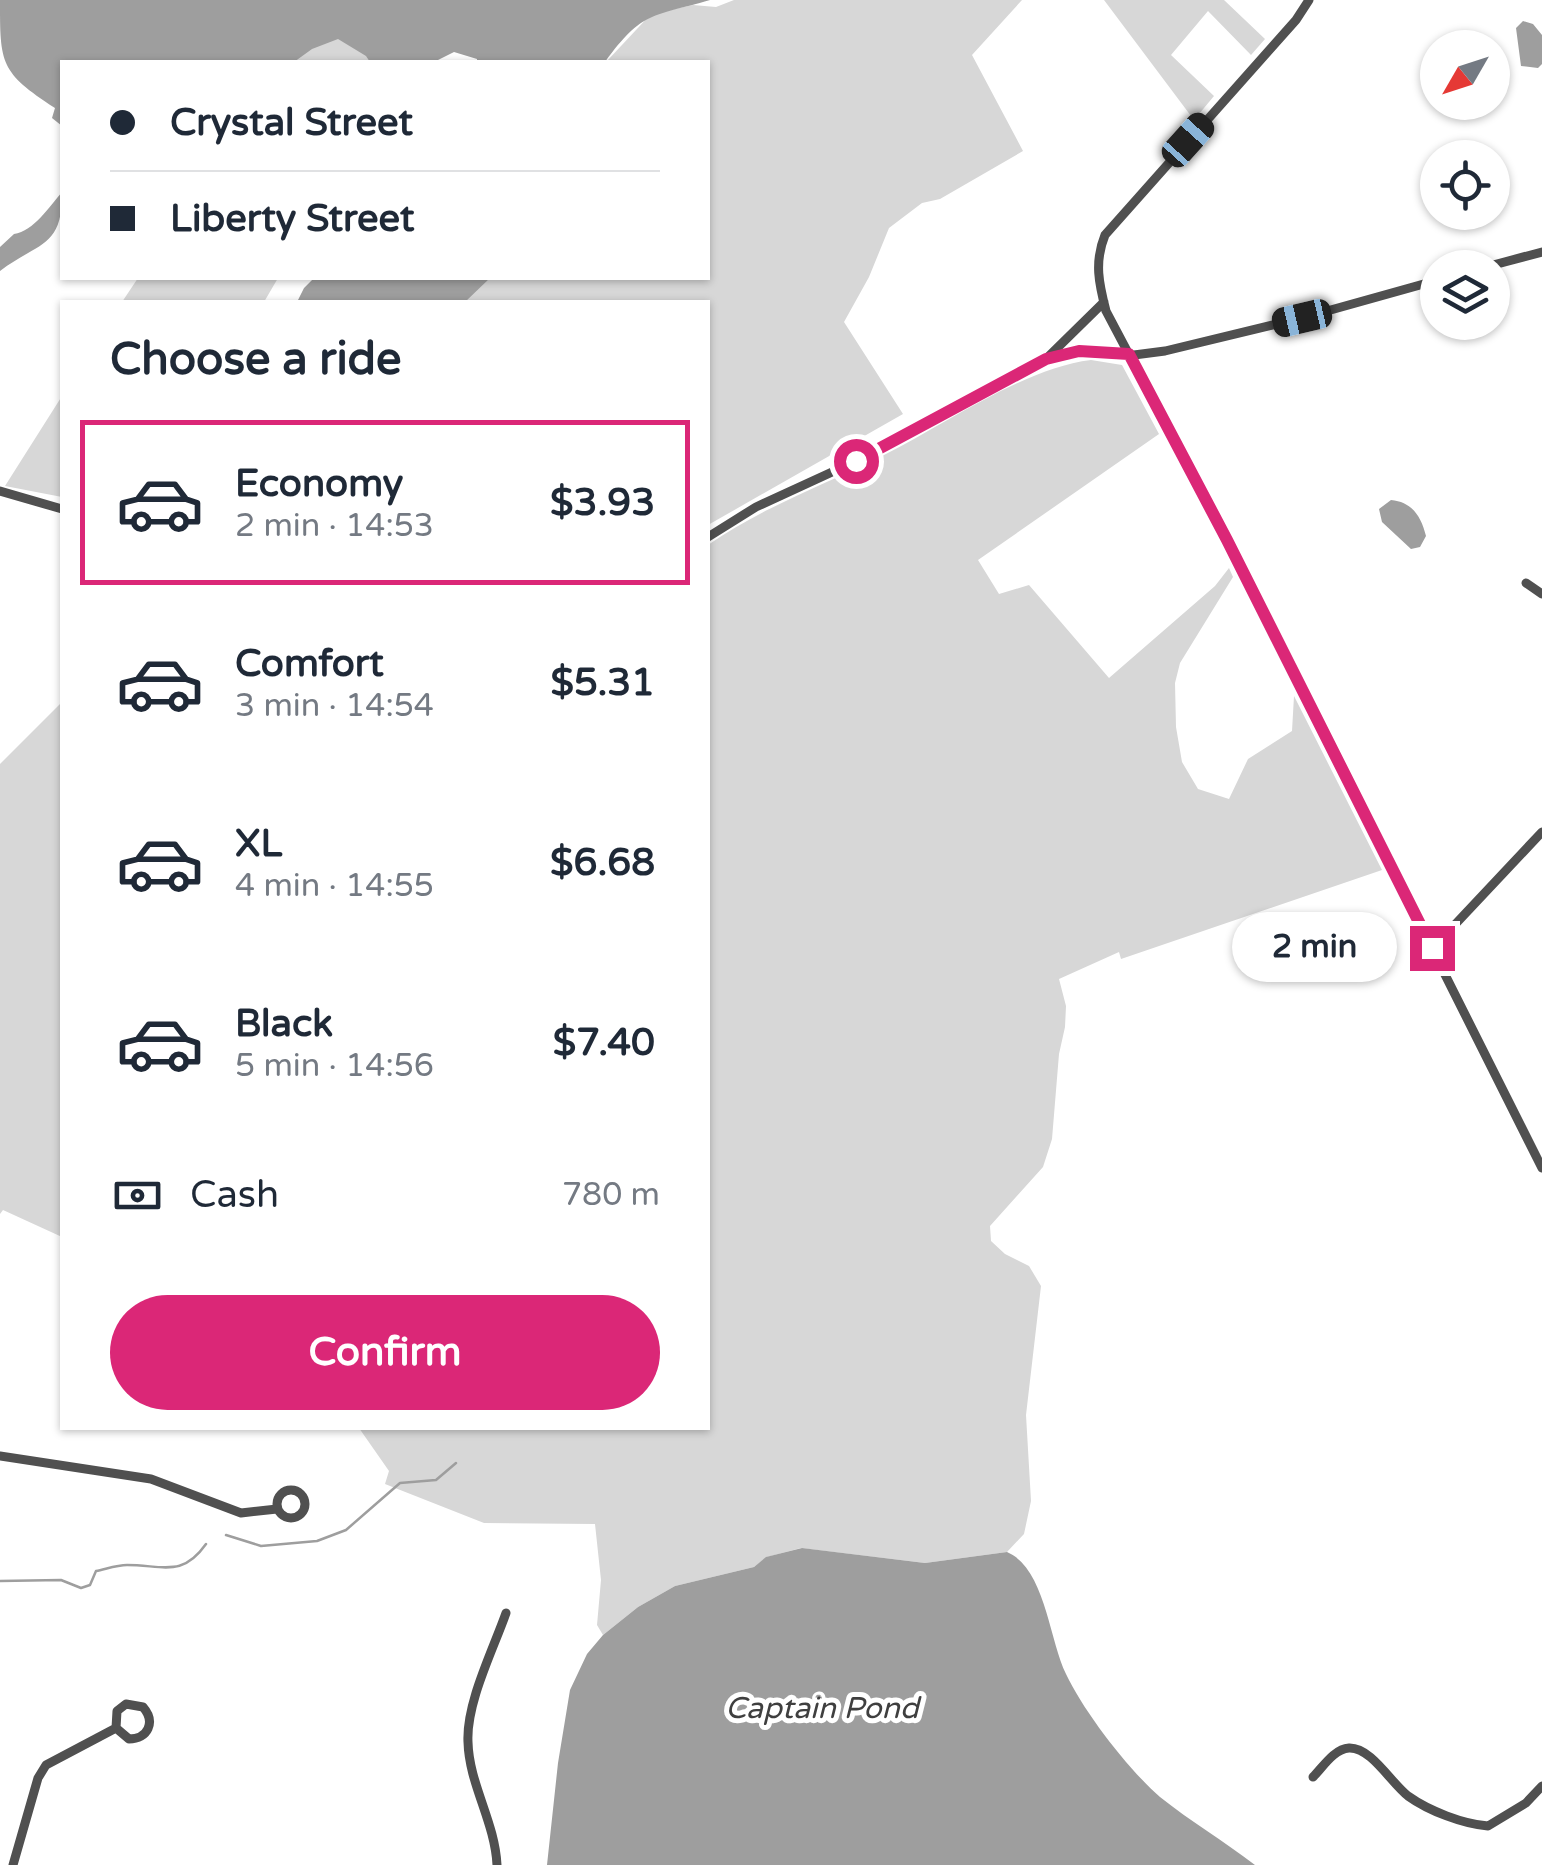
<!DOCTYPE html>
<html lang="en">
<head>
<meta charset="utf-8">
<style>
  :root { --surface:#fff; --page:#f6f6f7; --text:#1f2937; --muted:#747a83; --line:#e0e1e3; --accent:#db2777 }
  body { margin:0; font-family:"Varela Round",sans-serif; background:var(--page); color:var(--text); height:100vh; display:flex; flex-direction:column; font-size:38px; white-space:nowrap }
  * { box-sizing:border-box; margin:0 }
  p { font-size:32px; color:var(--muted) }
  .icon { flex:none; width:55px; height:55px; fill:none; stroke:currentColor; stroke-width:2; stroke-linecap:round; stroke-linejoin:round }
  .map { position:relative; flex:1; overflow:hidden }
  .panel { position:absolute; left:60px; top:300px; width:650px; height:1130px; display:flex; flex-direction:column; background:var(--surface); border-radius:0px; box-shadow:0 2px 8px #0004 }
  .panel>* { flex:none }
  .hud { position:absolute; left:60px; top:60px; width:650px; height:220px; border-radius:0px; box-shadow:0 2px 8px #0004; display:grid; align-content:center; height:220px; padding:0 50px; background:var(--surface) }
  .needle { width:65px; rotate:231deg }
  .buttons { position:absolute; left:1420px; top:30px; display:grid; gap:20px }
  .buttons a { display:grid; place-items:center; width:90px; height:90px; border-radius:50%; background:var(--surface); box-shadow:0 2px 8px #0004; font-size:50px }
  .end { position:absolute; width:45px; height:45px; margin:-22px; border:12px solid #db2777; background:#fff; box-shadow:0 0 0 5px #fff }
  .from { border-radius:50% }
  .bubble { position:absolute; height:70px; border-radius:35px; background:var(--surface); box-shadow:0 2px 8px #0004; font-size:32px; font-weight:800; line-height:70px; text-align:center }
  .car { position:absolute; width:30px; height:60px; margin:-30px -15px; border-radius:12px; box-shadow:0 0 8px 2px #0007; background:linear-gradient(#222 24%,#8ab4d8 0 40%,#222 0 76%,#8ab4d8 0 86%,#222 0) }
  .hud b { display:flex; align-items:center; gap:35px; height:95px; font-size:38px }
  .hud b+b { border-top:2px solid var(--line) }
  .hud i { width:25px; height:25px; background:var(--text) }
  ul { padding:0; list-style:none }
  li { display:flex; align-items:center; gap:30px; height:165px; margin:0 20px 15px; padding:0 30px; border:5px solid transparent; border-radius:0px }
  li div { flex:1 }
  li b { display:block; font-size:38px }
  li em { font-style:normal; font-weight:800 }
  li.current { border-color:var(--accent) }
  li>.icon { width:90px; height:90px; stroke-width:1.5 }
  h2 { padding:0 50px; font-size:45px; line-height:120px }
  .pay { display:flex; align-items:center; gap:25px; height:110px; padding:0 50px; font-size:38px }
  .pay p { margin-inline-start:auto }
  .button { display:flex; gap:20px; margin-top:auto; padding:20px 50px }
  .button a { flex:1; height:115px; border-radius:60px; background:var(--accent); color:#fff; font-size:40px; font-weight:800; line-height:115px; text-align:center }
  .map>svg:first-child { display:block }
</style>
</head>
<body>
<div class="map">
<svg width="1542" height="1865" viewBox="0 0 1542 1865">
  <rect width="100%" height="100%" fill="#fff"/>
  <path fill="#d7d7d7" d="M734,0H1022L972,55L1023,151L940,199L922,203L889,228L869,277L844,322L903,414L708,525V302H460L486,278H708V62H606L651,14L693,5L716,7Z
    M1104,0H1224L1265,39L1251,55L1208,11L1171,55L1214,96L1194,120Z
    M344,32L391,62H288L320,41Z
    M138,278H278L264,302H122Z
    M1091,360L1122,365L1159,434L978,560L999,594L1029,585L1109,678L1215,586L1229,568L1233,577L1180,663L1175,683L1176,727L1182,762L1198,789L1229,799L1248,759L1292,731L1294,696L1382,870L1121,959L1119,952L1059,979L1066,1006L1065,1027L1059,1054L1052,1139L1043,1167L990,1226L991,1241L1005,1254L1029,1266L1041,1286L1026,1415L1031,1501L1024,1534L1007,1552L925,1563L801,1548L767,1557L754,1567L675,1586L638,1607L603,1635L597,1625L601,1580L595,1524L484,1523L385,1484L389,1471L359,1428H708V545C762,507 825,485 884,455C946,424 1024,368 1091,360Z
    M62,396V497L5,486Z
    M62,702V1237L3,1210L0,1214V764Z"/>
  <path fill="#9e9e9e" d="M0,0H710C652,17 643,10 605,62H477V59L454,52L434,62H370L366,56L338,39L312,49L294,62H62V126L52,118L55,108C0,72 0,64 0,0Z
    M1523,21L1533,24L1542,35V64L1538,68L1521,66L1516,28Z
    M62,192C63,248 38,242 0,271V247L14,234C34,231 49,207 62,192Z
    M314,278H490L465,302H297L304,288Z
    M1391,500C1412,502 1421,516 1426,536L1420,547L1411,549L1382,522L1379,509Z
    M802,1548L925,1563L1007,1552C1045,1568 1049,1639 1066,1674C1084,1712 1128,1769 1160,1797C1190,1821 1224,1841 1255,1865H547L558,1763L570,1690L587,1654L603,1635L638,1607L675,1586L754,1567L766,1557Z"/>
  <g fill="none" stroke-linecap="round" stroke-linejoin="round">
    <path stroke="#9e9e9e" stroke-width="2.5" d="M226,1535L261,1546L317,1541L346,1530L400,1483L436,1480L456,1463
      M0,1581L61,1580L81,1588L90,1585L96,1571C106,1569 117,1565 127,1565C163,1565 182,1578 206,1544"/>
    <path stroke="#505050" stroke-width="9" d="M1309,0L1296,20L1105,235C1094,262 1099,284 1106,311L1227,540L1542,1168
      M1482,268L1542,252
      M1048,357L1104,302
      M0,491L62,509
      M708,537L756,507L856,461L1046,359L1076,351L1134,355L1165,351L1302,318L1438,280
      M1526,583L1542,594
      M1432,949L1542,832
      M0,1456L151,1479L241,1513L277,1509
      M277 1504a14 14 0 1 1 28 0a14 14 0 1 1-28 0Z
      M1313,1777C1323,1767 1334,1749 1349,1748C1371,1747 1391,1783 1408,1796C1429,1811 1463,1824 1488,1826L1526,1803L1542,1786
      M13,1865L38,1778L46,1765L116,1728L129,1739C148,1739 156,1722 143,1707L126,1704L117,1711L116,1728
      M497,1865C495,1822 469,1784 468,1742C466,1703 493,1650 506,1613"/>
  </g>
  <g fill="none" stroke-linecap="round" stroke-linejoin="round">
    <path stroke="#db2777" stroke-width="12" d="M856,461L1046,359L1079,351L1129,354L1227,540L1432,948"/>
  </g>
  <g text-anchor="middle" stroke-width="10" stroke-linejoin="round" paint-order="stroke">
    <g font-size="30" font-style="italic" fill="#3f3f3f" stroke="#fff">
      <text x="822" y="1718">Captain Pond</text>
    </g>
  </g>
</svg>
<div class="buttons">
<a><svg class="needle" viewBox="-14 -14 28 28"><path d="M0-13l5 13h-10z" fill="#e53935"/><path d="M0 13l5-13h-10z" fill="#747a83"/></svg></a>
<a><svg class="icon" aria-label="locate" viewBox="0 0 24 24"><circle cx="12" cy="12" r="6"/><path d="M12 2v4M12 18v4M2 12h4M18 12h4"/></svg></a>
<a><svg class="icon" aria-label="layers" viewBox="0 0 24 24"><path d="M12 4l9 5-9 5-9-5zM3 14l9 5 9-5"/></svg></a>
</div>
<i class="end from" style="left:856px;top:461px"></i>
<i class="end" style="left:1432px;top:948px"></i>
<div class="bubble" style="left:1232px;top:912px;width:165px">2 min</div>
<i class="car" style="left:1188px;top:140px;rotate:42deg"></i>
<i class="car" style="left:1302px;top:318px;rotate:257deg"></i>
<div class="hud">
<b><i class="from"></i>Crystal Street</b>
<b><i></i>Liberty Street</b>
</div>
<section class="panel">
<h2>Choose a ride</h2>
<ul>
<li class="current"><svg class="icon" aria-label="car" viewBox="0 0 24 24"><path d="M5 17H2v-5l4-1 3-4h7l3 4 3 1v5h-3M9 17h6M6 11h13"/><circle cx="7" cy="17" r="2"/><circle cx="17" cy="17" r="2"/></svg><div><b>Economy</b><p>2 min · 14:53</p></div><em>$3.93</em></li>
<li><svg class="icon" aria-label="car" viewBox="0 0 24 24"><path d="M5 17H2v-5l4-1 3-4h7l3 4 3 1v5h-3M9 17h6M6 11h13"/><circle cx="7" cy="17" r="2"/><circle cx="17" cy="17" r="2"/></svg><div><b>Comfort</b><p>3 min · 14:54</p></div><em>$5.31</em></li>
<li><svg class="icon" aria-label="car" viewBox="0 0 24 24"><path d="M5 17H2v-5l4-1 3-4h7l3 4 3 1v5h-3M9 17h6M6 11h13"/><circle cx="7" cy="17" r="2"/><circle cx="17" cy="17" r="2"/></svg><div><b>XL</b><p>4 min · 14:55</p></div><em>$6.68</em></li>
<li><svg class="icon" aria-label="car" viewBox="0 0 24 24"><path d="M5 17H2v-5l4-1 3-4h7l3 4 3 1v5h-3M9 17h6M6 11h13"/><circle cx="7" cy="17" r="2"/><circle cx="17" cy="17" r="2"/></svg><div><b>Black</b><p>5 min · 14:56</p></div><em>$7.40</em></li>
</ul>
<div class="pay"><svg class="icon" aria-label="cash" viewBox="0 0 24 24"><path d="M3 7h18v10H3z"/><circle cx="12" cy="12" r="2"/></svg>Cash<p>780 m</p></div>
<div class="button"><a>Confirm</a></div>
</section>
</div>
</body>
</html>
